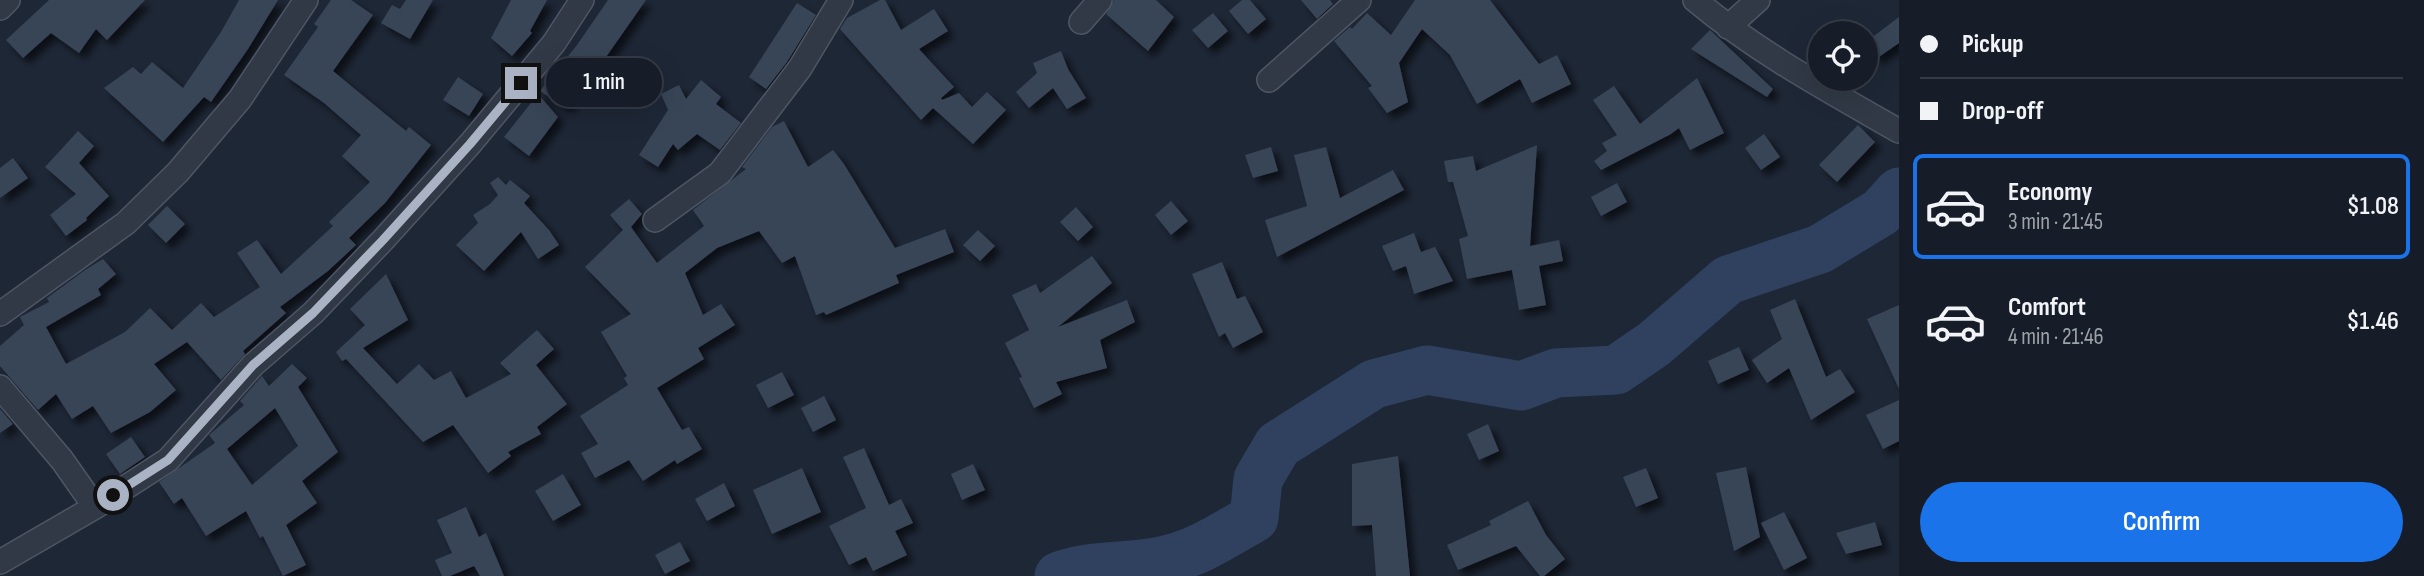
<!DOCTYPE html>
<html lang="en">
<head>
<meta charset="utf-8">
<style>
  :root { --surface:#161d28; --page:#1f2630; --text:#f1f3f6; --muted:#9ea2a8; --line:#353b45; --accent:#1a73e8 }
  body { margin:0; font-family:"Sofia Sans Condensed",sans-serif; background:var(--page); color:var(--text); height:100vh; display:flex; flex-direction:column; font-size:26px; white-space:nowrap }
  * { box-sizing:border-box; margin:0 }
  p { font-size:23px; color:var(--muted) }
  .icon { flex:none; width:38px; height:38px; fill:none; stroke:currentColor; stroke-width:2; stroke-linecap:round; stroke-linejoin:round }
  .map { position:relative; flex:1; overflow:hidden }
  .sheet { display:flex; flex-direction:column; background:var(--surface); width:525px }
  .sheet>* { flex:none }
  .hud { display:grid; align-content:center; height:154px; padding:0 21px; background:var(--surface) }
  .fabs { position:absolute; left:1808px; top:21px; display:grid; gap:14px }
  .fabs a { display:grid; place-items:center; width:70px; height:70px; border-radius:50%; background:var(--surface); box-shadow:0 7px 28px #0002,0 0 0 2px var(--line); font-size:35px }
  .end { position:absolute; width:32px; height:32px; margin:-16px; border:9px solid #aab3c4; background:#111; box-shadow:0 0 0 4px #111 }
  .from { border-radius:50% }
  .bubble { position:absolute; height:49px; border-radius:24px; background:var(--surface); box-shadow:0 7px 28px #0002,0 0 0 2px var(--line); font-size:23px; font-weight:600; line-height:49px; text-align:center }
  .hud b { display:flex; align-items:center; gap:24px; height:66px; font-size:26px }
  .hud b+b { border-top:2px solid var(--line) }
  .hud i { width:18px; height:18px; background:var(--text) }
  ul { padding:0; list-style:none }
  li { display:flex; align-items:center; gap:21px; height:105px; margin:0 14px 10px; padding:0 7px; border:4px solid transparent; border-radius:10px }
  li div { flex:1 }
  li b { display:block; font-size:26px }
  li em { font-style:normal; font-weight:600 }
  li.current { border-color:var(--accent) }
  li>.icon { width:63px; height:63px; stroke-width:1.5 }
  .primary-button { display:flex; gap:14px; margin-top:auto; padding:14px 21px }
  .primary-button a { flex:1; height:80px; border-radius:42px; background:var(--accent); color:#fff; font-size:28px; font-weight:600; line-height:80px; text-align:center }
  main { display:flex; flex:1; min-height:0 }
  .map>svg:first-child { display:block }
</style>
</head>
<body>
<main>
<div class="map">
<svg width="1899" height="576" viewBox="0 0 1899 576">
  <defs>
    <filter id="shadow"><feDropShadow dx="6" dy="6" stdDeviation="3.5" flood-color="#0009"/></filter>
  </defs>
  <rect width="100%" height="100%" fill="#1e2736"/>
  <g fill="none" stroke-linecap="round" stroke-linejoin="round">
    <path stroke="#2f415f" stroke-width="49" d="M1059,576C1093,564 1127,568 1161,561C1196,554 1223,536 1254,518L1258,479L1278,445L1374,384L1427,370L1521,386L1556,373L1616,370L1654,344L1728,280L1820,249L1881,212L1899,192"/>
  </g>
  <path fill="#394457" fill-rule="evenodd" filter="url(#shadow)" d="M49,0H145L107,40L96,29L79,53L51,33L23,58L6,40Z
    M239,0H278L248,49L211,102L204,97L163,142L104,88L133,67L141,74L152,62L183,88L221,32Z
    M331,0H351L373,15L333,71L406,131L409,127L431,145L385,203L349,238L356,245L328,271L280,307L286,313L243,351L245,354L221,380L187,342L154,364L176,390L150,412L111,433L93,406L72,419L56,394L38,410L0,366V346L24,325L20,317L49,302L47,298L85,270L103,259L116,274L98,289L101,295L46,327L66,364L125,332L150,308L172,330L201,303L214,317L260,287L237,253L257,240L281,274L333,226L329,222L370,182L342,156L361,135L324,103L284,75L318,27L314,24Z
    M406,0H433L410,39L381,23L392,5L400,9Z
    M511,0H547L530,31L532,33L512,56L491,38Z
    M608,0H646L606,57L630,72L619,90L594,74L566,108L540,91L577,45Z
    M880,0H885L901,30L934,9L948,31L919,49L954,87L941,98L942,100L959,93L972,107L987,92L1006,110L973,144L933,108L921,120L840,29L847,18Z
    M1114,0H1156L1174,17L1148,51L1106,14Z
    M1242,0H1250L1266,19L1248,34L1229,11Z
    M1301,0H1330L1333,4L1317,19Z
    M1415,0H1490L1539,64L1557,55L1571,84L1532,103L1520,79L1477,104L1450,55L1422,29L1399,63L1408,102L1387,113L1368,88L1372,86L1334,41L1350,27L1352,29L1367,13L1391,35Z
    M797,3L816,15L787,62L766,89L749,77Z
    M1213,13L1228,31L1208,48L1192,30Z
    M1899,17V43L1876,59L1866,42Z
    M1710,30L1773,89L1767,97L1691,49Z
    M1061,51L1068,69L1086,98L1067,109L1053,88L1029,108L1016,92L1037,73L1033,63Z
    M458,77L483,94L469,116L443,100Z
    M1697,78L1724,133L1690,150L1679,128L1671,134L1601,170L1594,161L1607,151L1602,143L1617,135L1593,100L1614,86L1640,124Z
    M701,80L721,97L716,104L741,123L720,150L697,134L678,150L673,144L658,167L639,155L668,110L661,94L679,85L686,99Z
    M538,94L558,117L529,156L504,137Z
    M784,121L808,167L833,150L844,164L895,248L945,229L954,252L896,275L899,283L826,315L824,312L816,315L795,256L782,263L759,231L717,248L685,273L703,315L721,304L735,325L698,348L704,359L657,388L682,430L689,427L702,449L677,464L675,460L643,481L629,460L595,478L581,453L598,444L580,416L628,385L624,378L627,376L601,332L631,314L585,267L623,230L610,215L629,199L642,214L631,227L657,263L704,226L693,210L746,169L742,167L772,127Z
    M1858,125L1875,142L1837,182L1819,165Z
    M78,131L94,146L79,163L109,196L86,218L87,220L66,236L50,215L76,194L45,167Z
    M1764,134L1780,157L1761,170L1745,148Z
    M1537,145L1530,246L1559,240L1563,261L1539,266L1546,305L1519,310L1512,270L1467,279L1459,239L1468,236L1453,182H1448L1444,161L1473,156L1476,171Z
    M1271,147L1278,171L1253,178L1245,155Z
    M1326,147L1340,198L1393,170L1404,190L1277,257L1265,220L1307,206L1294,155Z
    M13,158L28,178L0,198V168Z
    M498,177L506,185L510,180L530,196L524,203L549,230L559,245L538,259L521,232L484,271L456,245L478,223L473,215L490,204L498,195L490,183Z
    M1617,183L1627,202L1601,216L1591,197Z
    M1171,201L1188,221L1171,235L1155,215Z
    M167,206L185,224L166,243L148,225Z
    M1076,207L1093,227L1078,241L1060,222Z
    M978,230L995,246L980,261L963,245Z
    M1414,233L1421,252L1435,247L1453,281L1414,294L1406,266L1393,271L1382,246Z
    M1092,256L1112,283L1058,327L1127,300L1135,322L1100,340L1107,368L1056,382L1062,394L1034,408L1019,378L1022,377L1005,343L1029,330L1012,295L1036,284L1040,293Z
    M1222,262L1237,299L1245,296L1263,332L1233,348L1225,333L1219,337L1192,274Z
    M386,274L408,320L363,348L397,384L419,364L434,380L451,371L466,398L511,374L500,363L537,330L554,349L536,365L567,404L537,427L541,434L508,452L511,456L488,473L453,425L423,442L346,359L342,361L336,352L365,325L350,309Z
    M1795,299L1826,377L1840,369L1855,392L1811,420L1789,368L1767,383L1752,360L1782,339L1770,310Z
    M1899,305V389L1867,319Z
    M1739,347L1749,370L1718,384L1708,361Z
    M292,364L307,378L298,387L338,452L302,481L317,503L286,525L306,565L283,576L263,536L260,538L246,511L206,536L182,498L174,504L159,482L215,443L209,435L244,405L240,401L262,376L269,386ZM275,408L298,446L252,485L227,449Z
    M782,372L794,395L768,408L756,385Z
    M824,396L836,420L813,432L801,408Z
    M1899,400V441L1883,449L1866,415Z
    M0,409L13,424L0,433Z
    M1488,424L1499,451L1479,460L1467,434Z
    M131,437L145,457L120,474L106,454Z
    M864,448L889,505L901,499L913,523L895,531L907,555L873,571L866,557L849,565L829,526L866,508L843,457Z
    M1398,456L1410,576H1376L1372,525L1352,526V464Z
    M973,464L985,490L962,500L951,474Z
    M1746,467L1760,537L1734,551L1716,473Z
    M802,468L821,512L772,534L753,490Z
    M1646,468L1658,498L1636,507L1623,477Z
    M563,474L581,505L553,521L535,491Z
    M724,483L735,506L707,521L695,499Z
    M1528,501L1546,535L1565,559L1544,576H1540L1516,546L1458,570L1447,545L1491,525L1489,521Z
    M466,507L479,537L486,533L504,576H480L474,566L450,576H442L435,560L452,553L437,520Z
    M1784,512L1807,558L1784,570L1761,523Z
    M1875,522L1882,545L1846,554L1836,533Z
    M680,542L690,561L665,574L655,555Z"/>
  <g fill="none" stroke-linecap="round" stroke-linejoin="round">
    <g stroke="#4e5665" stroke-width="26">
      <path id="minor" d="M1695,0C1757,52 1829,91 1899,131
        M0,8L8,0
        M1081,22L1100,0
        M1728,27L1758,0
        M1269,80L1359,0
        M655,220L720,173L800,68L841,0
        M0,314L126,223L178,172L240,99L306,0
        M0,387L62,460L95,507
        M0,562L95,507L168,460L253,365L313,313L383,240L470,144L554,43L582,0"/>
    </g>
    <use href="#minor" stroke="#313946" stroke-width="23"/>
  </g>
  <g fill="none" stroke-linecap="round" stroke-linejoin="round">
    <path stroke="#aab3c4" stroke-width="9" d="M113,495L168,460L253,365L313,313L383,240L470,144L521,83"/>
  </g>
</svg>
<div class="fabs">
<a><svg class="icon" aria-label="locate" viewBox="0 0 24 24"><circle cx="12" cy="12" r="6"/><path d="M12 2v4M12 18v4M2 12h4M18 12h4"/></svg></a>
</div>
<i class="end from" style="left:113px;top:495px"></i>
<i class="end" style="left:521px;top:83px"></i>
<div class="bubble" style="left:546px;top:58px;width:116px">1 min</div>
</div>
<section class="sheet">
<div class="hud">
<b><i class="from"></i>Pickup</b>
<b><i></i>Drop-off</b>
</div>
<ul>
<li class="current"><svg class="icon" aria-label="car" viewBox="0 0 24 24"><path d="M5 17H2v-5l4-1 3-4h7l3 4 3 1v5h-3M9 17h6M6 11h13"/><circle cx="7" cy="17" r="2"/><circle cx="17" cy="17" r="2"/></svg><div><b>Economy</b><p>3 min · 21:45</p></div><em>$1.08</em></li>
<li><svg class="icon" aria-label="car" viewBox="0 0 24 24"><path d="M5 17H2v-5l4-1 3-4h7l3 4 3 1v5h-3M9 17h6M6 11h13"/><circle cx="7" cy="17" r="2"/><circle cx="17" cy="17" r="2"/></svg><div><b>Comfort</b><p>4 min · 21:46</p></div><em>$1.46</em></li>
</ul>
<div class="primary-button"><a>Confirm</a></div>
</section>
</main>
</body>
</html>
